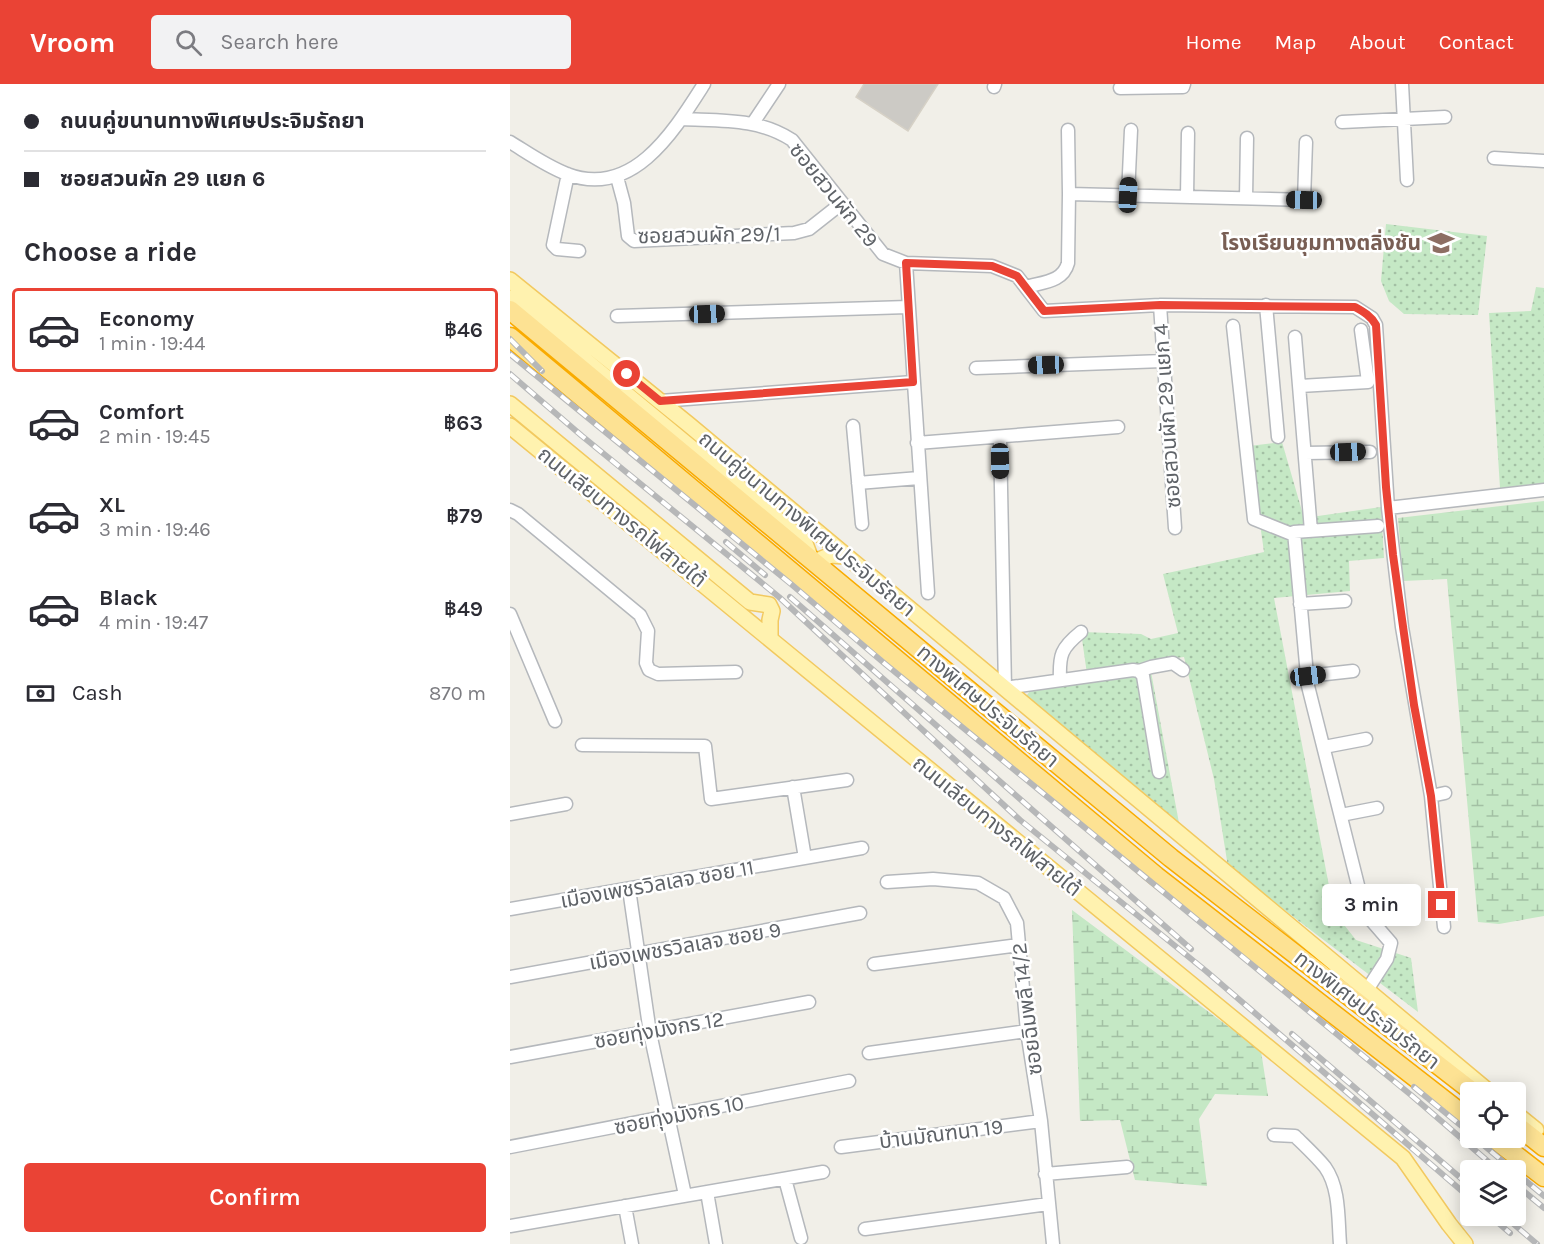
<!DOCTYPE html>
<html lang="en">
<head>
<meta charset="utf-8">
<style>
  :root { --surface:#fff; --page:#f2f2f3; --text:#2b2b33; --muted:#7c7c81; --line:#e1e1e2; --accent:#ea4335 }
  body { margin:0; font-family:Karla,"Noto Sans Thai",sans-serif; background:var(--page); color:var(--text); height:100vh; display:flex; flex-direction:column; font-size:22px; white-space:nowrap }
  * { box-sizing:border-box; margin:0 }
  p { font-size:20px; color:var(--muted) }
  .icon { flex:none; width:33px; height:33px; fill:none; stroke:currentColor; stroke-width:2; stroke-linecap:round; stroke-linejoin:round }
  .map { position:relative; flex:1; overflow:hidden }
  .details { display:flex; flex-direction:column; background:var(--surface); width:510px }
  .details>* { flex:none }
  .guide { display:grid; align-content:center; height:132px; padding:0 24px; background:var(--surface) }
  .tools { position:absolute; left:950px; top:998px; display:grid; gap:12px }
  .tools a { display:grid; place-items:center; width:66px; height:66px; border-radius:6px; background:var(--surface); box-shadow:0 3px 15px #0003; font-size:30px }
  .end { position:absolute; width:27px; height:27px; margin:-14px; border:8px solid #ea4335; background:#fff; box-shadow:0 0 0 3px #fff }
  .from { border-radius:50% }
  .bubble { position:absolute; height:42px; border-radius:6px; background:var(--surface); box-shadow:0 3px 15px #0003; font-size:20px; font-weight:600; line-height:42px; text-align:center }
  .car { position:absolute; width:18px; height:36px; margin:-18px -9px; border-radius:8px; box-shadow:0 0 4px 2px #0007; background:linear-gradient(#222 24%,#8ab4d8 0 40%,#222 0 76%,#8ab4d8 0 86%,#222 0) }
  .guide b { display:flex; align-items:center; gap:21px; height:57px; font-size:22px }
  .guide b+b { border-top:2px solid var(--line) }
  .guide i { width:15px; height:15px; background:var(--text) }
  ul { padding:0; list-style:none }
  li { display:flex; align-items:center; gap:18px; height:84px; margin:0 12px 9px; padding:0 12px; border:3px solid transparent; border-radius:6px }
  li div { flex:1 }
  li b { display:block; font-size:22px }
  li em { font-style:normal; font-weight:600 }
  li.active { border-color:var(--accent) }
  li>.icon { width:54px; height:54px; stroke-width:1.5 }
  h2 { padding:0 24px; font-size:27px; line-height:72px }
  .pay { display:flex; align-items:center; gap:15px; height:66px; padding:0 24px; font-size:22px }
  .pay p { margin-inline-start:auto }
  .cta { display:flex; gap:12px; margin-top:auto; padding:12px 24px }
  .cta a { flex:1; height:69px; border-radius:6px; background:var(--accent); color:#fff; font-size:24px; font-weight:600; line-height:69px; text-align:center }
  header { display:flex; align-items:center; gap:36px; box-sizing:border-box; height:84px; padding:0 30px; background:var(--accent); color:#fff }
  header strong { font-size:28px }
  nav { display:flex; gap:33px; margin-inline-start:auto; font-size:21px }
  .search { width:420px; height:54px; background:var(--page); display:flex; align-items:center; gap:15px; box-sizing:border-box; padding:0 21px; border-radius:6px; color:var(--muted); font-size:22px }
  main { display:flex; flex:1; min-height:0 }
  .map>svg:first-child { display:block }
</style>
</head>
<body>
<header>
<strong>Vroom</strong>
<div class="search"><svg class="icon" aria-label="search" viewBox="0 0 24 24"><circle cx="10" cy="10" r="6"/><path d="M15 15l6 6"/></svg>Search here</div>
<nav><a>Home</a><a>Map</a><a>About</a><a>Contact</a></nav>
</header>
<main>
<section class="details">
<div class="guide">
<b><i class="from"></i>ถนนคู่ขนานทางพิเศษประจิมรัถยา</b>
<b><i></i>ซอยสวนผัก 29 แยก 6</b>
</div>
<h2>Choose a ride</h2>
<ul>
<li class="active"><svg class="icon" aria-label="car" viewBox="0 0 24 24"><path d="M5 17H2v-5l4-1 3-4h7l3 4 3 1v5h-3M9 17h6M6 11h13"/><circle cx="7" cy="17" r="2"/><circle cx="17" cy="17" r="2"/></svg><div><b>Economy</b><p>1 min · 19:44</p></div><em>฿46</em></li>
<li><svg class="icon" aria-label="car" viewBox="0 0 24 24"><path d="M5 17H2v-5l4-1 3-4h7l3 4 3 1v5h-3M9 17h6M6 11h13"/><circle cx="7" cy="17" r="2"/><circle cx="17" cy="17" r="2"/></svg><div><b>Comfort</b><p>2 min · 19:45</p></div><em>฿63</em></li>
<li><svg class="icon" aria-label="car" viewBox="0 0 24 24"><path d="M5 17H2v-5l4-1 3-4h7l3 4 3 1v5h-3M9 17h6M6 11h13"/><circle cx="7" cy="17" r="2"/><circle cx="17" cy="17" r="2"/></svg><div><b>XL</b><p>3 min · 19:46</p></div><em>฿79</em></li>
<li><svg class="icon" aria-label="car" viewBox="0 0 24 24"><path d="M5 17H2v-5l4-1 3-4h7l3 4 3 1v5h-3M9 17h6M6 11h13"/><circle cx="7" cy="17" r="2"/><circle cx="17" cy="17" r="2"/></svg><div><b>Black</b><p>4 min · 19:47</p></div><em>฿49</em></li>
</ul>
<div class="pay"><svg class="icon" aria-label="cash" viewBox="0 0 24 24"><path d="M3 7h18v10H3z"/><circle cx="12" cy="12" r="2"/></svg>Cash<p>870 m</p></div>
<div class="cta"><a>Confirm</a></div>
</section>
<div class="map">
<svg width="1034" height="1160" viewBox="0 0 1034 1160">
  <defs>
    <pattern id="grass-dots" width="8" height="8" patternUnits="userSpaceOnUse" patternTransform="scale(1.5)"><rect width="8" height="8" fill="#c5e8c5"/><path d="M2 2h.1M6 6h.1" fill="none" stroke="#a3c0a4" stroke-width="1.8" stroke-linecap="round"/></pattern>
    <pattern id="wetland-marsh" width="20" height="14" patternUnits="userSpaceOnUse" patternTransform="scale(1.5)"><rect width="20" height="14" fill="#c5e8c5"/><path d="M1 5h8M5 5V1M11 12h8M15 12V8" fill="none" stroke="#a3c0a4"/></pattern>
  </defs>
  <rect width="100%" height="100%" fill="#f1efe8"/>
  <path fill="url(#grass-dots)" d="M876,140L977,152L968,231L894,230L879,217L871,197Z
    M1026,203L1034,204V399L990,404L979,229L1021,227Z
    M772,358L794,434L871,423L874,474L839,477L840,507L764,514L824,828L846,856L901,874L908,928L718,783L704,695L674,573L639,577L669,739L516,612L521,606L578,597L571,548L631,550L641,555L668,549L653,490L754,468L739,362Z"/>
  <path fill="url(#wetland-marsh)" d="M1034,417V832L989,840L968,838L937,495L893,497L888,434Z
    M562,826L751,967L758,1012L705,1010L689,1035L697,1102L625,1096L610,1036L570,1037Z"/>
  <path fill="#cccac5" stroke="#d6d1c6" stroke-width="1.5" d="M354,0H428L398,47L346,13Z"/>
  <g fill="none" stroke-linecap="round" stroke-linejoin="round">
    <g stroke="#b5b8bc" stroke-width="15">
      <path id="minor" d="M892,0L897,96
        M484,3L485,0
        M610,4L673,3L674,0
        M172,35C212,37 248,34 282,56L373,170L396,179L482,182L507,192L534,227L650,221L845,223L862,234L866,241L878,424L1034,406
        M832,38L935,33
        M243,39L269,0
        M558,46L559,110
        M0,58C18,69 36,82 57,90C123,115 164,47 194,0
        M984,74L1034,77
        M58,90L43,161L47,165L69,167
        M107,93L114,119L118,152L124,157L284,149L299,145L332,119
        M618,111L621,46
        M677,113L678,49
        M736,114L737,54
        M794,116L796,58
        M396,179L418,509
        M516,203C533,198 553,198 558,179L559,110L797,116
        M650,221L665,444
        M756,221L768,353
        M107,232L398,223
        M723,242L744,435L784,451
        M785,253L801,447
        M466,284L653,277
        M790,302L858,298L851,246
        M150,317L403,298
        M343,342L352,440
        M490,354L495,604L623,586L629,587L633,592L649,688
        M407,359L608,343
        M795,369L860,368
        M348,399L409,394
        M878,424L892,543L921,712L934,843
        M0,426L8,430L130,531L138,547L136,579L139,586L148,590L226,588
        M790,520L835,517
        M0,530L45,637
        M629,587L641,583L663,579L673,586
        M798,592L843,587
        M550,596C549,571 551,564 571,548
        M72,661L195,662L201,715L337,696
        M814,663L856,655
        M283,703L295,774
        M921,712L935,709
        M0,730L56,720
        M831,731L867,724
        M377,798L423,795L468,799L494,814L507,839L517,947L531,1037L543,1160
        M119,805L140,949L175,1111
        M0,825L352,764
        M364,880L509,861
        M0,893L350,829
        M857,906L877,875L881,859L855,829L798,602L784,448L868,442
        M359,969L517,947
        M0,973L299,918
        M764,1051L785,1052C795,1062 806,1072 815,1083C830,1104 828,1135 830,1160
        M0,1063L339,997
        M331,1063L531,1037
        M535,1090L617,1083
        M275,1095L291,1154
        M197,1108L206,1160
        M115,1122L122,1160
        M0,1142L313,1088
        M355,1145L538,1120"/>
    </g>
    <g stroke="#f2c960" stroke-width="18">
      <path id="major" d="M0,196L178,340L979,1008
        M0,214L294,457L301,475L307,477L321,471L334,472
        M0,320L240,518L259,521L262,527L260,536V554
        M0,342L893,1074L939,1140L955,1160
        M1005,1029L1026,1046"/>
    </g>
    <g stroke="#f9ab00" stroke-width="21">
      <path id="highway" d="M0,226L661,774L963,1008
        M0,253L646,792L960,1036
        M1005,1040L1034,1063
        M982,1053L1034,1093"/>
    </g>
    <use href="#minor" stroke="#fff" stroke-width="12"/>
    <use href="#major" stroke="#fff2af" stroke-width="15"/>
    <use href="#highway" stroke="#fde293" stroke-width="18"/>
    <g stroke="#b6b7b8" stroke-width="6">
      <path id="rail" d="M0,255L32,287
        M0,270L281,500L374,579L901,1011L988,1086
        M0,290L72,352L269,513L510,736L696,887L960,1114
        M216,458L255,491
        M280,513L681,865
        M782,950L960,1102
        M904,1003L960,1049
        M964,1053L1003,1086
        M1005,1088L1034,1112
        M1005,1100L1034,1124
        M979,1131L1000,1149
        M993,1131L1027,1160"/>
    </g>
    <use href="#rail" stroke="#fff" stroke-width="4" stroke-dasharray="11" stroke-linecap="butt"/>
  </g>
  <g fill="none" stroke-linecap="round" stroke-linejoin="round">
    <path stroke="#ea4335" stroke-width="8" d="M117,290L150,317L403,298L396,179L482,182L507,192L534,227L650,221L845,223C854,228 861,232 866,241L876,403L883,471L904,621L921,712L932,821"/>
  </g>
  <defs>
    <g id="school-bare" transform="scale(2.07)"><path d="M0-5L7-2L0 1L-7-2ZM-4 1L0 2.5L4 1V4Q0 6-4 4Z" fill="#8d6e63" stroke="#fff" stroke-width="2.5" paint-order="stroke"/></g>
  </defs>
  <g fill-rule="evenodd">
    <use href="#school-bare" x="931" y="159"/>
  </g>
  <g text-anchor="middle" stroke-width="5" stroke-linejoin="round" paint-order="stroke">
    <g font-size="21" fill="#5f6368" stroke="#fff">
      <text transform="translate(324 111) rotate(51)" y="7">ซอยสวนผัก 29</text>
      <text transform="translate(199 151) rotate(-1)" y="7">ซอยสวนผัก 29/1</text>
      <text transform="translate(657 332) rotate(-94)" y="7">ซอยสวนผัก 29 แยก 4</text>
      <text transform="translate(112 433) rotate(39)" y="7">ถนนเลียบทางรถไฟสายใต้</text>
      <text transform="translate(297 440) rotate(40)" y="7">ถนนคู่ขนานทางพิเศษประจิมรัถยา</text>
      <text transform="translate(478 622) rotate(40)" y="7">ทางพิเศษประจิมรัถยา</text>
      <text transform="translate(487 742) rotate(39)" y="7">ถนนเลียบทางรถไฟสายใต้</text>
      <text transform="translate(147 800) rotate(-10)" y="7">เมืองเพชรวิลเลจ ซอย 11</text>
      <text transform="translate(175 862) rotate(-10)" y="7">เมืองเพชรวิลเลจ ซอย 9</text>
      <text transform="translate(517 925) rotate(-97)" y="7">ซอยฉิมพลี 14/2</text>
      <text transform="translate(857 926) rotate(38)" y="7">ทางพิเศษประจิมรัถยา</text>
      <text transform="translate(149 946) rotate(-10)" y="7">ซอยทุ่งมังกร 12</text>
      <text transform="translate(169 1031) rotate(-11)" y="7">ซอยทุ่งมังกร 10</text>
      <text transform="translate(431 1050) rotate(-7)" y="7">บ้านมัณฑนา 19</text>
    </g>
    <g font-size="21" font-weight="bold" fill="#785e54" stroke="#fff" text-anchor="end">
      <text x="911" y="166">โรงเรียนชุมทางตลิ่งชัน</text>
    </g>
  </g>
</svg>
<div class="tools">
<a><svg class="icon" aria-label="locate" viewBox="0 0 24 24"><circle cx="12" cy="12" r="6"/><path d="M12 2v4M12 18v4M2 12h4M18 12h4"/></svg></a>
<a><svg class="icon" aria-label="layers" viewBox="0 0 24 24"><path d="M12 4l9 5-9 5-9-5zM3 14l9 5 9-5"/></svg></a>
</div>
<i class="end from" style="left:117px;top:290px"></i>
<i class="end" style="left:932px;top:821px"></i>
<div class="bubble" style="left:812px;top:800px;width:99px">3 min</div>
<i class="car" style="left:618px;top:111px;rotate:3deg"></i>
<i class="car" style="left:794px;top:116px;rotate:271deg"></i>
<i class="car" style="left:197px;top:230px;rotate:88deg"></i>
<i class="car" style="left:536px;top:281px;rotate:268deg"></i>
<i class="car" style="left:838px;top:368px;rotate:88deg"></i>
<i class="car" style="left:490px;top:377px;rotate:179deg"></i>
<i class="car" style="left:798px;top:592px;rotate:83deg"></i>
</div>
</main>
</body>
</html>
